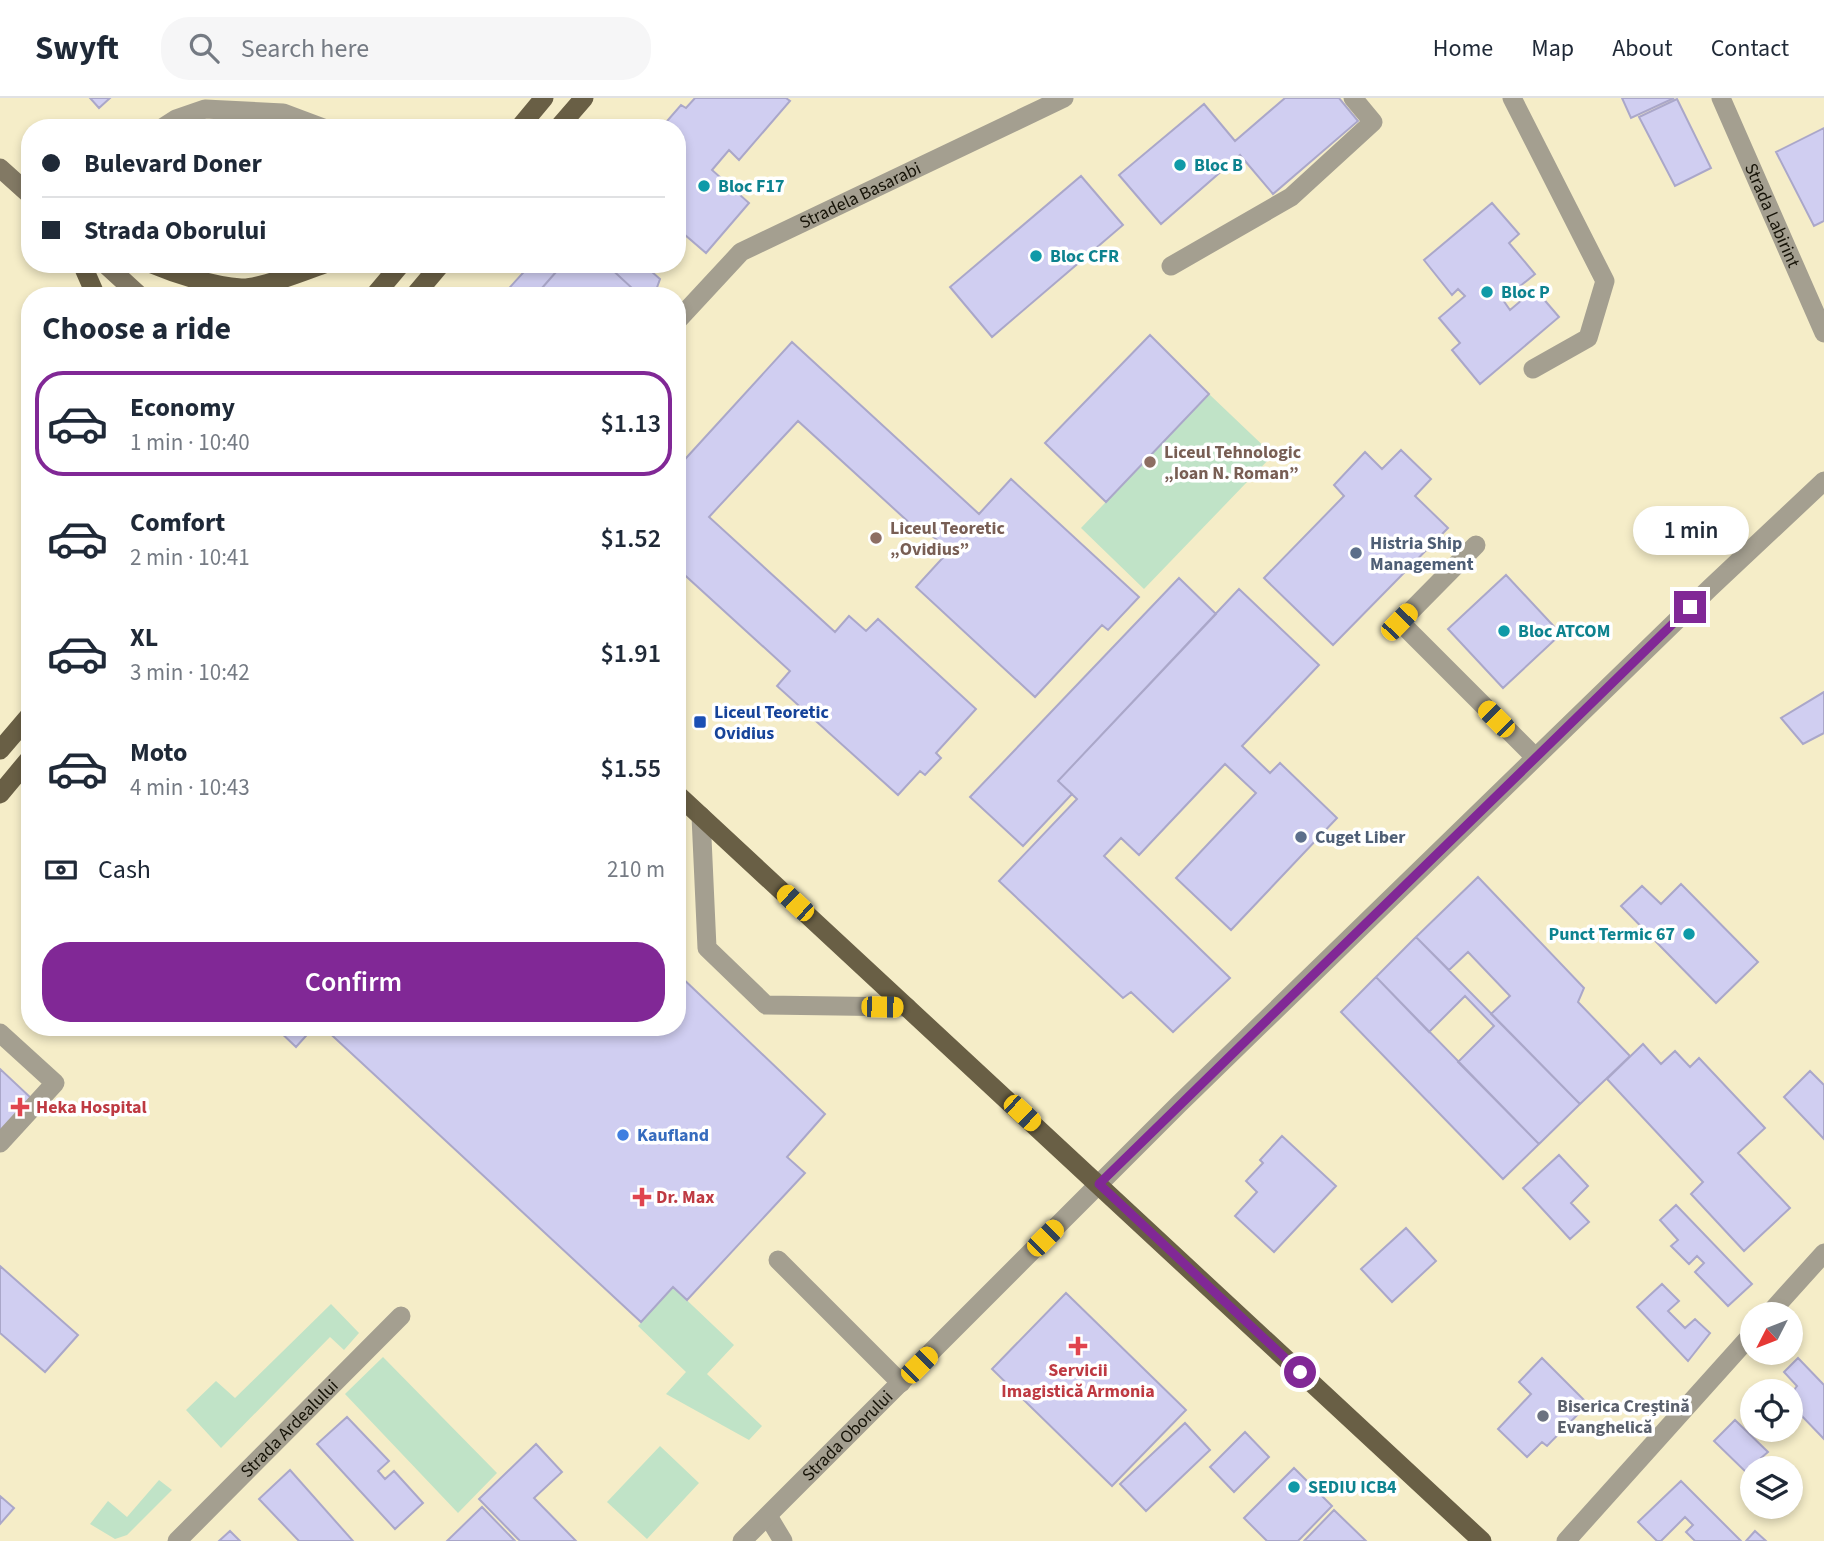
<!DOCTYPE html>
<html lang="en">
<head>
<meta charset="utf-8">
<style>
  :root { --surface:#fff; --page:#f6f6f7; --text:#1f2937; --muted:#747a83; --line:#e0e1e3; --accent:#812896 }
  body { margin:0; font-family:"Source Sans 3",sans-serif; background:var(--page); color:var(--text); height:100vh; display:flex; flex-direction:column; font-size:26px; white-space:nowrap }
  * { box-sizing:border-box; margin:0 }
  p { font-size:23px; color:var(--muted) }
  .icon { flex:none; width:38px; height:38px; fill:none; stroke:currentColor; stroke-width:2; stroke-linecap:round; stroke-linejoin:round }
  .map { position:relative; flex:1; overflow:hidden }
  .details { position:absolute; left:21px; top:189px; width:665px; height:749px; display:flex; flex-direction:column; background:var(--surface); border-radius:28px; box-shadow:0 4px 10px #0003 }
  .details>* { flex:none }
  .banner { position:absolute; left:21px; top:21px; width:665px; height:154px; border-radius:28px; box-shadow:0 4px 10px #0003; display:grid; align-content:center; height:154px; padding:0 21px; background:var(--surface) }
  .needle { width:46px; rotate:228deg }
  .tools { position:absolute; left:1740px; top:1204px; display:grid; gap:14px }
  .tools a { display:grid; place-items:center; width:63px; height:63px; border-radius:50%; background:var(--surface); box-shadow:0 4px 10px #0003; font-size:35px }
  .end { position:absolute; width:32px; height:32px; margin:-16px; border:9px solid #812896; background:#fff; box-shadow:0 0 0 4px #fff }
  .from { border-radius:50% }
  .bubble { position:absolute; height:49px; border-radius:24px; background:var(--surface); box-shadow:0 4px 10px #0003; font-size:23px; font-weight:600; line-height:49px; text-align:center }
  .car { position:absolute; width:21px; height:42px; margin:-21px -10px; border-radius:9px; box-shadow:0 0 5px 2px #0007; background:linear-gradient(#f5c518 24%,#345 0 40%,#f5c518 0 76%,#345 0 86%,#f5c518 0) }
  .banner b { display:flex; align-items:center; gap:24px; height:66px; font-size:26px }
  .banner b+b { border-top:2px solid var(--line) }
  .banner i { width:18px; height:18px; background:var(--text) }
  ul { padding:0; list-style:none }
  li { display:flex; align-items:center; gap:21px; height:105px; margin:0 14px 10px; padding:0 7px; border:4px solid transparent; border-radius:28px }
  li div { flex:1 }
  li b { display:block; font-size:26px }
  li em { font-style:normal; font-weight:600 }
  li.on { border-color:var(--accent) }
  li>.icon { width:63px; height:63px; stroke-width:1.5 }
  h2 { padding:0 21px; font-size:32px; line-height:84px }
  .pay { display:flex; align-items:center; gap:18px; height:77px; padding:0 21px; font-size:26px }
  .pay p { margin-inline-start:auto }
  .cta { display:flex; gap:14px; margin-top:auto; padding:14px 21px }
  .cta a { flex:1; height:80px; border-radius:28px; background:var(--accent); color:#fff; font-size:28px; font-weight:600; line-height:80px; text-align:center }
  header { display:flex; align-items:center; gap:42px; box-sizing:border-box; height:98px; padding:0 35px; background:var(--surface); border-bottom:2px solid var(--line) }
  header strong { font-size:33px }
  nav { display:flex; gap:38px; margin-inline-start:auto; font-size:24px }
  .search { width:490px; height:63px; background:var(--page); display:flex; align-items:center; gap:18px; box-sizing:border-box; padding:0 24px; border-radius:28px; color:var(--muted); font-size:26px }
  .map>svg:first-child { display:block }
</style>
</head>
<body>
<header>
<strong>Swyft</strong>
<div class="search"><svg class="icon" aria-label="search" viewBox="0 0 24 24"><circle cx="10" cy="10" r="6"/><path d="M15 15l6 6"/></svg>Search here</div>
<nav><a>Home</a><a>Map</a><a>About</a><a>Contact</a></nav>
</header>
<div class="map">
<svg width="1824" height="1443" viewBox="0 0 1824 1443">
  <rect width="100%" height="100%" fill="#f5edc8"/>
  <path fill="#c0e3c7" d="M1209,296L1273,357L1144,491L1081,430Z
    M673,1189L734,1247L707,1276L762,1328L749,1342L666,1296L686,1274L638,1228Z
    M331,1206L359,1235L344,1252L330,1239L221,1350L186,1312L216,1283L235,1300Z
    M383,1259L497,1375L458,1415L345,1296Z
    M660,1348L699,1385L647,1441L607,1404Z
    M159,1382L172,1392L127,1437L115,1441L90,1426L108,1403L127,1419Z"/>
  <path fill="#d0cef1" stroke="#aaa7c9" stroke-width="2" d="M90,0H110L99,10Z
    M695,0H786L790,3L739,62L729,52L712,72L749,105L706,155L677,130V30H661L681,7L686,10Z
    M1285,0H1339L1358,23L1273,96L1240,57L1161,126L1119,77L1204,6L1235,43Z
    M1622,0H1674L1631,20Z
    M1677,1L1711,70L1675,88L1639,19Z
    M1824,30V123L1814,128L1776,54Z
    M1081,78L1123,127L992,239L950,189Z
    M1492,105L1519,136L1509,145L1535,176L1503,202L1510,212L1535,191L1559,219L1480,286L1452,252L1460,245L1439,220L1465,198L1458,191L1452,197L1424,162Z
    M531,166H563L535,198H502Z
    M563,166H606L633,191L635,198H535Z
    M606,166H643L660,181L654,198H635L633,191Z
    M1150,237L1209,296L1106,404L1045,345Z
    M792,244L979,416L1011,381L1139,499L1108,532L1102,527L1035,599L916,489L949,453L918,425L914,429L798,323L709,419L835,534L849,518L866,533L878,521L976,611L936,655L941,660L925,677L920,673L898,697L777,588L790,573L677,470V370Z
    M1401,352L1431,381L1415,398L1448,430L1333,547L1264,480L1344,398L1334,387L1365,354L1382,371Z
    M1506,477L1561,536L1503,590L1448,531Z
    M1179,480L1216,516L1058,683L1072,696L1023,748L970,699Z
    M1239,491L1319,567L1242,648L1270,675L1280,665L1337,720L1231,832L1176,780L1256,695L1225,666L1139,757L1121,740L1104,758L1230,880L1173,934L1131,894L1123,900L999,783L1077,701L1058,683Z
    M1824,594V635L1803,646L1781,620Z
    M1478,779L1584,890L1578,904L1630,958L1580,1006L1491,916L1510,898L1468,854L1449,872L1416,839Z
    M1681,786L1758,864L1716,905L1621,808L1642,788L1661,806Z
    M1416,839L1580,1006L1539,1046L1458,964L1494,928L1465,898L1429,934L1376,879Z
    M677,875L825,1016L787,1059L805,1075L687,1202L673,1189L641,1224L323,929H677Z
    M1376,879L1539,1046L1503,1081L1341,914Z
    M275,929H314L296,949Z
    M1643,946L1661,966L1675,953L1690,969L1699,960L1765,1030L1738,1055L1790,1110L1744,1153L1691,1096L1703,1084L1607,981Z
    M0,971L31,1000L0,1034Z
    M1810,973L1824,987V1041L1784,999Z
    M1282,1038L1336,1088L1274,1154L1235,1118L1257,1094L1246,1083L1263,1065L1260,1062Z
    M1559,1057L1588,1088L1571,1105L1589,1124L1570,1141L1523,1090Z
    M1676,1107L1752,1186L1728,1208L1695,1174L1704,1165L1697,1158L1689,1166L1671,1148L1678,1142L1660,1122Z
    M1406,1130L1436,1163L1392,1204L1361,1171Z
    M0,1168L78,1237L45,1274L0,1235Z
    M1662,1186L1679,1203L1668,1213L1685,1230L1695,1221L1710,1235L1688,1263L1637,1209Z
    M1066,1195L1186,1312L1112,1388L992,1271Z
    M1542,1260L1588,1306L1547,1348L1542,1344L1527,1359L1498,1331L1531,1296L1519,1284Z
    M1798,1260L1824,1287V1341L1797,1313L1801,1308L1790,1297L1797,1288L1784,1274Z
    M347,1319L389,1363L378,1373L385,1381L394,1373L423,1405L395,1431L317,1346Z
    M1735,1322L1768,1354L1761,1360L1772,1370H1752V1380L1714,1343Z
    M1185,1325L1210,1352L1146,1413L1120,1386Z
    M1245,1334L1269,1359L1234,1394L1210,1369Z
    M536,1346L562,1374L534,1400L576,1443H520L479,1401Z
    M1294,1370L1332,1408L1298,1443H1267L1244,1420Z
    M290,1372L353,1443H299L259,1401Z
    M1681,1383L1741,1443H1695L1686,1434L1693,1427L1685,1419L1661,1443H1657L1638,1424Z
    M0,1398L14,1410L0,1426Z
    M482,1409L515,1443H447Z
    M1334,1412L1366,1443H1304Z
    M230,1433L240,1443H219Z
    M1755,1433L1766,1443H1746Z"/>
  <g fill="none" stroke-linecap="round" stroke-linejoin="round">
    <path stroke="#a49f90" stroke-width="19" d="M1512,0L1605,183L1588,240L1533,271
      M1171,168L1291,99L1373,24L1353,0
      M1476,447L1400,524L1535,659
      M701,718L707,850L766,907L907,909
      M0,935L55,985L0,1045
      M778,1162L901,1285"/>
    <path stroke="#a49f90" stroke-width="19" d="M162,30L176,21L205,11L283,15L323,30"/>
    <g stroke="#a49f90" stroke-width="19">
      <path id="s1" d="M1721,0L1824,235"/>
      <path id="s2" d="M677,223L741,154L1064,0"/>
      <path d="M768,1418L783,1443"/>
      <path id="s3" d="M177,1443L401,1218"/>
      <path id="s4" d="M742,1443L1179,1006L1710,490L1824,383"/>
    </g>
    <path stroke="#a49f90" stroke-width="19" d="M1769,1216L1824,1155
      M1566,1443L1752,1236"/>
    <path stroke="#827964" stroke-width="19" d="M0,70L30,97
      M105,166L140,198"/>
    <path stroke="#695f45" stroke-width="19" d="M519,30L544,0
      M558,30L584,0
      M82,166L96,198
      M152,166C178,177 213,188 241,190C259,191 305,173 324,166
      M374,198L401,166
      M414,198L441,166
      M0,652L30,617
      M0,696L30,660
      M677,696L1482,1443"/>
  </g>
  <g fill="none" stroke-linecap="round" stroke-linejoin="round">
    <path stroke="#812896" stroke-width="9" d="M1300,1274L1099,1086L1690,509"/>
  </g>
  <g fill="#0f9aa8" stroke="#fff" stroke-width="2.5">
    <circle cx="1180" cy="67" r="7"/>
    <circle cx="704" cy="88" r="7"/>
    <circle cx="1036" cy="158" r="7"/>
    <circle cx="1487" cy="194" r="7"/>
    <circle cx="1504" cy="533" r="7"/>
    <circle cx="1689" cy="836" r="7"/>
    <circle cx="1294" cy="1389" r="7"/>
  </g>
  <g fill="#8d6e63" stroke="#fff" stroke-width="2.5">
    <circle cx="1150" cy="364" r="7"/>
    <circle cx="876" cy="440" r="7"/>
  </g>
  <g fill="#5c6f8a" stroke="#fff" stroke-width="2.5">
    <circle cx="1356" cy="455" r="7"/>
    <circle cx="1301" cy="739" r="7"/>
  </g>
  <rect fill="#1a4fb4" stroke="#fff" stroke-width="2.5" x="693" y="617" width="14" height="14" rx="3.5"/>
  <g fill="#e0444e" stroke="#fff" stroke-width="2.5">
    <path d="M16.5 998.5h7v7h7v7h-7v7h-7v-7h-7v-7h7z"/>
    <path d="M638.5 1088.5h7v7h7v7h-7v7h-7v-7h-7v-7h7z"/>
    <path d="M1074.5 1237.5h7v7h7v7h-7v7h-7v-7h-7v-7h7z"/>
  </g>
  <circle fill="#3f7fe0" stroke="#fff" stroke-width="2.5" cx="623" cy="1037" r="7"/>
  <circle fill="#6b7280" stroke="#fff" stroke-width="2.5" cx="1543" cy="1318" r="7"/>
  <g text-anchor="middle" stroke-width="7" stroke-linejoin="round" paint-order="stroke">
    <g font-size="18" font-weight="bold" fill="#0d838f" stroke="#fff" text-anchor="start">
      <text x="1194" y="73">Bloc B</text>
      <text x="718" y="94">Bloc F17</text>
      <text x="1050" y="164">Bloc CFR</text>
      <text x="1501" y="200">Bloc P</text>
      <text x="1518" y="539">Bloc ATCOM</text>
      <text x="1675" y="842" text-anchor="end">Punct Termic 67</text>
      <text x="1308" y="1395">SEDIU ICB4</text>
    </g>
    <g font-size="18" fill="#161307" stroke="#fff">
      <text dy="6" stroke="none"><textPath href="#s2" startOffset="226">Stradela Basarabi</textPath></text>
      <text dy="6" stroke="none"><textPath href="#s1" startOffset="128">Strada Labirint</textPath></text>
      <text dy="6" stroke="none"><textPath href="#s3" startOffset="159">Strada Ardealului</textPath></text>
      <text dy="6" stroke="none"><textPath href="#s4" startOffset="149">Strada Oborului</textPath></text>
    </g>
    <g font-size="18" font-weight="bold" fill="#785e54" stroke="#fff" text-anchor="start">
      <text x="1164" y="360">Liceul Tehnologic<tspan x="1164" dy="21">„Ioan N. Roman”</tspan></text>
      <text x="890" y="436">Liceul Teoretic<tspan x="890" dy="21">„Ovidius”</tspan></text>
    </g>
    <g font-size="18" font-weight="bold" fill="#4e5e75" stroke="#fff" text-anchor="start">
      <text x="1370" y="451">Histria Ship<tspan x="1370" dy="21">Management</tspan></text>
      <text x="1315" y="745">Cuget Liber</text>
    </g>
    <g font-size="18" font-weight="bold" fill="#164399" stroke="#fff" text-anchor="start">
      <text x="714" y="620">Liceul Teoretic<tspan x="714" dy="21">Ovidius</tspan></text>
    </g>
    <g font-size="18" font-weight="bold" fill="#be3a42" stroke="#fff" text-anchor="start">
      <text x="36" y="1015">Heka Hospital</text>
      <text x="656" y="1105">Dr. Max</text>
      <text x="1078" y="1278" text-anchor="middle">Servicii<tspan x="1078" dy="21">Imagistică Armonia</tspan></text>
    </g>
    <g font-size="18" font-weight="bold" fill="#366cbe" stroke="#fff" text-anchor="start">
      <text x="637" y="1043">Kaufland</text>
    </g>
    <g font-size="18" font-weight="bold" fill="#5b616d" stroke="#fff" text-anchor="start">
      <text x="1557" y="1314">Biserica Creștină<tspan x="1557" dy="21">Evanghelică</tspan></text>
    </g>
  </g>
</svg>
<div class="tools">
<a><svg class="needle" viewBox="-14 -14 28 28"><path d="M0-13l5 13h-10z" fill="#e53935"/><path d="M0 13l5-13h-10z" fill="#747a83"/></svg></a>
<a><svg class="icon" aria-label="locate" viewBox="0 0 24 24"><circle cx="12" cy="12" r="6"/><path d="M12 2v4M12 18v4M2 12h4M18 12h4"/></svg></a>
<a><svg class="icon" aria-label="layers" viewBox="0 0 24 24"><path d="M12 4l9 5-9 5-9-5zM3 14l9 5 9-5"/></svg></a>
</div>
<i class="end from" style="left:1300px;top:1274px"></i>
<i class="end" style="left:1690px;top:509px"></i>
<div class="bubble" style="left:1633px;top:408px;width:116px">1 min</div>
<i class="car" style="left:1399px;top:524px;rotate:44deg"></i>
<i class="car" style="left:1496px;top:621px;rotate:315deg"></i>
<i class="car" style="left:795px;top:805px;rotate:313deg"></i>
<i class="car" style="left:882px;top:909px;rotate:91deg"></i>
<i class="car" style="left:1022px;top:1015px;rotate:133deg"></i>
<i class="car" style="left:1045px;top:1140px;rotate:45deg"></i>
<i class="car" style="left:919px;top:1267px;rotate:45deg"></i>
<div class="banner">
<b><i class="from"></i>Bulevard Doner</b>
<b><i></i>Strada Oborului</b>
</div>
<section class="details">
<h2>Choose a ride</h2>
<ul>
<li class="on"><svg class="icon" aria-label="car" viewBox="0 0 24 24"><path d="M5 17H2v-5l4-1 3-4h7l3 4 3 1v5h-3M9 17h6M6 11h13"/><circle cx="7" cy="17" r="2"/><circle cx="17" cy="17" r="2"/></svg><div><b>Economy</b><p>1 min · 10:40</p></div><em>$1.13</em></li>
<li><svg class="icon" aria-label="car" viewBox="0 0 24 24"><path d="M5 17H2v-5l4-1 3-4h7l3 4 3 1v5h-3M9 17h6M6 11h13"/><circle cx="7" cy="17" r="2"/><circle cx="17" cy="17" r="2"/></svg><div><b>Comfort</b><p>2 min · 10:41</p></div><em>$1.52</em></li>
<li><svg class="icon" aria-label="car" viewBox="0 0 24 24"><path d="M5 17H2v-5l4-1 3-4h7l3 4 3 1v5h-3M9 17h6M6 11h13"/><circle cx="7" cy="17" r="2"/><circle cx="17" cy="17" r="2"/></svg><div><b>XL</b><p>3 min · 10:42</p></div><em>$1.91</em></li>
<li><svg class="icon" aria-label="car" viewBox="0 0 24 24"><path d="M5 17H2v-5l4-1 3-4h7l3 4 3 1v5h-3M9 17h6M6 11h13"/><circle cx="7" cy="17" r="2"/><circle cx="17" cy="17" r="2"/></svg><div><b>Moto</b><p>4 min · 10:43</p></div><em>$1.55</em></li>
</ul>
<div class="pay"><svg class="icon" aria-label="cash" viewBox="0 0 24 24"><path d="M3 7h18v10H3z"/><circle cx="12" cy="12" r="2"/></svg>Cash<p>210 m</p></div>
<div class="cta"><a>Confirm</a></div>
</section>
</div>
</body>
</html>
